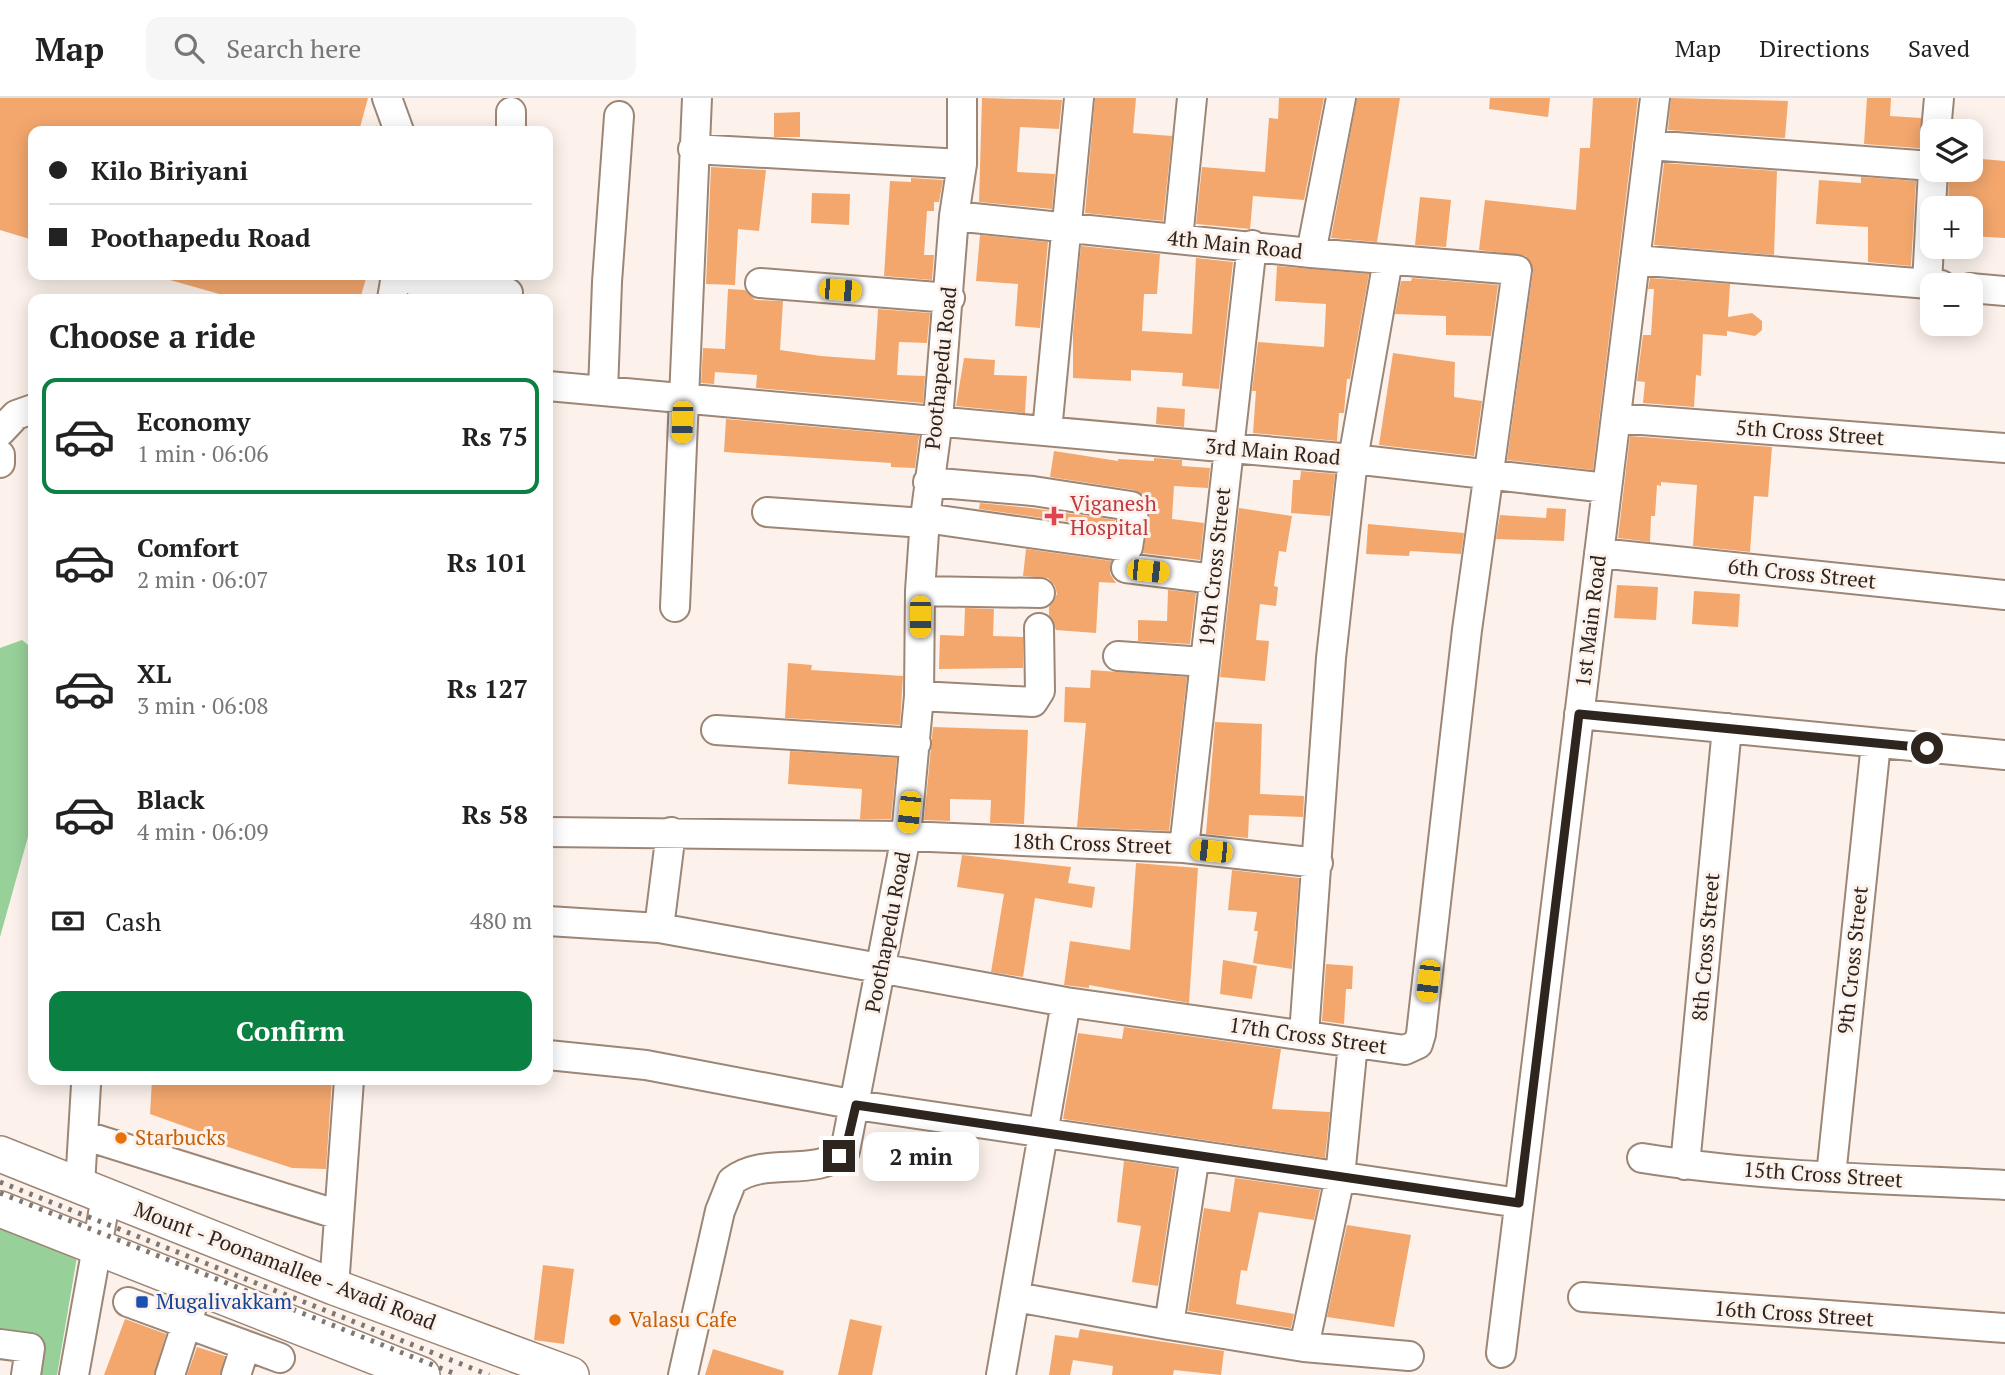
<!DOCTYPE html>
<html lang="en">
<head>
<meta charset="utf-8">
<style>
  :root { --surface:#fff; --page:#f6f6f6; --text:#222; --muted:#767676; --line:#e0e0e0; --accent:#0b8043 }
  body { margin:0; font-family:"PT Serif",serif; background:var(--page); color:var(--text); height:100vh; display:flex; flex-direction:column; font-size:26px; white-space:nowrap }
  * { box-sizing:border-box; margin:0 }
  p { font-size:23px; color:var(--muted) }
  .icon { flex:none; width:38px; height:38px; fill:none; stroke:currentColor; stroke-width:2; stroke-linecap:round; stroke-linejoin:round }
  .map { position:relative; flex:1; overflow:hidden }
  .drawer { position:absolute; left:28px; top:196px; width:525px; height:791px; display:flex; flex-direction:column; background:var(--surface); border-radius:14px; box-shadow:0 4px 18px #0003 }
  .drawer>* { flex:none }
  .guide { position:absolute; left:28px; top:28px; width:525px; height:154px; border-radius:14px; box-shadow:0 4px 18px #0003; display:grid; align-content:center; height:154px; padding:0 21px; background:var(--surface) }
  .controls { position:absolute; left:1920px; top:21px; display:grid; gap:14px }
  .controls a { display:grid; place-items:center; width:63px; height:63px; border-radius:14px; background:var(--surface); box-shadow:0 4px 18px #0003; font-size:35px }
  .end { position:absolute; width:32px; height:32px; margin:-16px; border:9px solid #2e251f; background:#fff; box-shadow:0 0 0 4px #fff }
  .from { border-radius:50% }
  .bubble { position:absolute; height:49px; border-radius:14px; background:var(--surface); box-shadow:0 4px 18px #0003; font-size:23px; font-weight:700; line-height:49px; text-align:center }
  .car { position:absolute; width:21px; height:42px; margin:-21px -10px; border-radius:9px; box-shadow:0 0 5px 2px #0007; background:linear-gradient(#f5c518 24%,#345 0 40%,#f5c518 0 76%,#345 0 86%,#f5c518 0) }
  .guide b { display:flex; align-items:center; gap:24px; height:66px; font-size:26px }
  .guide b+b { border-top:2px solid var(--line) }
  .guide i { width:18px; height:18px; background:var(--text) }
  ul { padding:0; list-style:none }
  li { display:flex; align-items:center; gap:21px; height:116px; margin:0 14px 10px; padding:0 7px; border:4px solid transparent; border-radius:14px }
  li div { flex:1 }
  li b { display:block; font-size:26px }
  li em { font-style:normal; font-weight:700 }
  li.active { border-color:var(--accent) }
  li>.icon { width:63px; height:63px; stroke-width:1.5 }
  h2 { padding:0 21px; font-size:32px; line-height:84px }
  .pay { display:flex; align-items:center; gap:18px; height:77px; padding:0 21px; font-size:26px }
  .pay p { margin-inline-start:auto }
  .button { display:flex; gap:14px; margin-top:auto; padding:14px 21px }
  .button a { flex:1; height:80px; border-radius:14px; background:var(--accent); color:#fff; font-size:28px; font-weight:700; line-height:80px; text-align:center }
  header { display:flex; align-items:center; gap:42px; box-sizing:border-box; height:98px; padding:0 35px; background:var(--surface); border-bottom:2px solid var(--line) }
  header strong { font-size:33px }
  nav { display:flex; gap:38px; margin-inline-start:auto; font-size:24px }
  .search { width:490px; height:63px; background:var(--page); display:flex; align-items:center; gap:18px; box-sizing:border-box; padding:0 24px; border-radius:14px; color:var(--muted); font-size:26px }
  .map>svg:first-child { display:block }
</style>
</head>
<body>
<header>
<strong>Map</strong>
<div class="search"><svg class="icon" aria-label="search" viewBox="0 0 24 24"><circle cx="10" cy="10" r="6"/><path d="M15 15l6 6"/></svg>Search here</div>
<nav><a>Map</a><a>Directions</a><a>Saved</a></nav>
</header>
<div class="map">
<svg width="2005" height="1277" viewBox="0 0 2005 1277">
  <rect width="100%" height="100%" fill="#fcf2eb"/>
  <path fill="#97d199" d="M22,542L33,551V721L0,839V550Z
    M0,1128L77,1159L57,1277H32L0,1236Z"/>
  <path fill="#f3a76d" d="M0,0H368L359,33H33V142L0,132Z
    M982,0L1062,2L1059,31L1020,29L1017,74L1055,76L1052,111L979,104Z
    M1095,0H1136L1133,35L1172,38L1163,123L1085,115Z
    M1279,0H1324L1304,102L1253,98L1250,131L1196,126L1202,69L1265,74L1269,20L1278,21Z
    M1357,0H1400L1377,144L1331,140Z
    M1490,0H1550L1548,19L1489,11Z
    M1593,0H1638L1593,372L1507,362L1533,174L1526,158L1479,152L1485,102L1576,112L1580,50H1590Z
    M1671,0L1788,3L1785,40L1668,32Z
    M1867,0H1891L1890,18L1921,20V39L1930,51L1864,46Z
    M800,14V39H774V15Z
    M1970,60L2005,63V140L1970,138V110H1948L1949,72H1970Z
    M1664,65L1777,73L1774,157L1654,147Z
    M711,69L766,72L759,133L738,131L735,187L706,186Z
    M1861,79L1916,83L1911,168L1868,164V129L1816,126L1819,82L1861,85Z
    M911,80L943,82L939,104H934V113H927L924,157H934L932,182L884,178L890,83L911,84Z
    M812,95L850,96L849,127L811,125Z
    M1420,99L1451,102L1446,149L1415,147Z
    M980,137L1048,144L1040,230L1015,228L1018,186L976,183Z
    M1081,148L1160,156L1157,196H1144L1142,233L1192,236L1196,160L1233,164L1219,291L1182,288L1183,275L1131,272V283L1073,280V235Z
    M1277,168L1369,176L1350,281H1347L1344,315H1339L1337,343L1253,335L1256,293H1252L1258,244L1324,249L1326,206L1275,203Z
    M170,177H367L360,201H237L170,182Z
    M1412,180L1498,187L1491,238L1446,237V218L1395,216L1401,183H1411Z
    M1650,180L1730,186L1728,219L1752,215L1762,223V232L1755,238L1727,233V238L1703,236L1701,278L1696,277L1694,309L1643,305L1645,284L1637,283L1643,237H1651L1654,191H1648Z
    M728,191L745,192L755,202L783,203L780,252L821,258L875,262L878,211L930,215L927,245L899,244L897,277L925,278L923,305L756,290L757,277L715,274L714,286L701,285L703,250L725,251Z
    M1393,255L1455,264L1454,299L1482,303L1474,358L1379,347Z
    M964,260L995,262L994,277L1027,278L1025,315L956,308Z
    M1157,309L1185,311L1184,329L1156,326Z
    M726,321L919,338L915,370L891,369V365L724,354Z
    M1630,338L1772,349L1768,399L1754,398L1750,454L1693,448L1697,387L1661,384V388L1657,387L1655,418H1651L1650,444L1618,440Z
    M1054,353L1118,363V361L1154,363V360L1182,362V368L1210,370L1208,390L1174,388L1172,421L1204,425L1200,462L1143,455L1150,414L1144,398L1134,392L1050,379Z
    M1301,373L1335,376L1330,418L1291,415L1293,382H1300Z
    M980,405L1031,410L1115,422L1114,430L979,411Z
    M1239,410L1292,418L1286,454L1279,453L1274,488L1278,489L1276,508L1260,506L1256,542L1269,543L1265,583L1220,579Z
    M1547,410L1566,411L1564,443L1496,441L1500,417L1546,420Z
    M1368,426L1464,435L1461,456L1410,453L1409,458L1366,456Z
    M1026,451L1111,463L1110,476L1116,485L1099,484L1096,535L1056,532L1049,517V509L1057,496L1055,488L1048,480L1023,478Z
    M1617,487L1658,489L1656,522L1614,520Z
    M1168,492L1196,495L1190,546L1138,543V522L1167,523Z
    M1694,493L1740,496L1738,529L1692,526Z
    M965,510L994,511L993,538L1023,539V570L939,571L940,537L964,538Z
    M788,565L812,567L811,572L903,578L900,627L785,620Z
    M1091,572L1187,579L1169,733L1077,729L1086,625L1064,624L1065,589L1090,590Z
    M1215,624L1262,626L1260,696L1304,698L1303,719L1249,717L1248,740L1206,736Z
    M933,629L1028,632L1024,726L990,725L991,702L950,701V723L924,722Z
    M790,653L897,660L891,721H860L862,691L788,686Z
    M962,757L1071,769L1068,785L1095,789L1092,810L1035,800L1023,879L991,874L1004,796L957,789Z
    M1136,765L1198,770L1189,905L1089,887V890L1064,887L1070,843L1130,852Z
    M1232,772L1299,780L1292,871L1253,865L1258,833H1254L1257,814L1228,812Z
    M1223,862L1257,868L1252,901L1220,896Z
    M1326,866L1353,868L1352,891H1346L1344,926L1322,923Z
    M1124,929L1281,951L1272,1011L1330,1014L1325,1060L1063,1021L1078,935L1122,941Z
    M152,982H332L326,1071L292,1070L216,1045L217,1040L150,1016Z
    M1124,1063L1176,1071L1158,1188L1132,1184L1141,1128L1117,1124Z
    M1235,1080L1320,1092L1314,1122L1259,1114L1247,1173L1241,1172L1236,1206L1294,1216L1291,1230L1188,1213L1204,1110L1230,1114Z
    M1347,1127L1411,1137L1394,1229L1327,1219Z
    M543,1167L574,1171L564,1246L534,1242Z
    M125,1221L166,1236L154,1277H104Z
    M850,1221L882,1228L872,1277H838Z
    M1080,1231L1224,1253L1221,1277L1174,1272L1173,1277H1112L1113,1268L1073,1262L1070,1277H1049L1055,1237L1078,1240Z
    M197,1249L225,1258L220,1277H187Z
    M713,1251L784,1273L783,1277H705Z"/>
  <g fill="none" stroke-linecap="round" stroke-linejoin="round">
    <g stroke="#9c8676" stroke-width="32">
      <path id="minor" d="M387,0L399,33
        M511,33V14
        M1936,33L1939,0
        M1649,47L1932,68
        M693,51L962,66
        M1178,141L1192,0
        M1311,155L1341,0
        M1635,162L1941,187
        M760,185L950,200
        M1927,186L1933,72
        M420,188L508,195
        M1970,190L2005,193
        M392,201L396,177
        M548,288L1353,361L1607,390
        M603,293L607,184L619,18
        M1616,320L2005,350
        M1047,333L1079,0
        M0,334L16,317L33,311
        M0,357V365
        M767,414L924,425
        M925,420L1128,449L1134,412L1131,408L1033,393L928,384
        M1599,455L2005,497
        M1126,470L1214,481
        M920,493L1040,495
        M675,509L697,0
        M1118,558L1205,564
        M919,598L1033,604L1040,593L1039,530
        M1579,616L2005,657
        M716,632L916,645
        M548,734L906,738L1184,750L1318,765
        M1184,750L1252,147
        M548,823L659,830L1066,904L1405,952L1418,946L1421,936L1467,532L1517,172L1311,155L954,118
        M659,830L671,734
        M1304,937L1331,560L1353,361L1388,162
        M548,957L646,967L856,1007L1519,1105
        M83,1037L339,1117
        M1642,1060C1761,1079 1884,1081 2005,1087
        M1685,1067L1727,630
        M1831,1078L1876,645
        M80,1087L86,987
        M334,1189L349,982
        M1016,1199L1169,1227L1195,1057
        M1583,1199L2005,1230
        M128,1204L280,1260
        M1169,1227L1304,1249L1340,1079L1353,945
        M0,1246L30,1250L26,1277
        M1304,1249L1409,1258
        M1501,1255L1655,0
        M74,1277L106,1099
        M170,1277L198,1190
        M236,1277L245,1249
        M683,1277L720,1113L732,1083C765,1057 814,1081 845,1053L906,738L919,598L920,493L925,420L938,322L954,118L962,66V0
        M1001,1277L1066,904"/>
    </g>
    <g stroke="#9c8676" stroke-width="38">
      <path id="major" d="M0,1056L334,1189L571,1277
        M0,1111L422,1277"/>
    </g>
    <use href="#minor" stroke="#fff" stroke-width="28"/>
    <use href="#major" stroke="#fff" stroke-width="35"/>
    <path stroke="#807771" stroke-width="5" stroke-dasharray="3.5 7" stroke-linecap="butt" d="M0,1084L489,1277
      M0,1095L458,1277"/>
  </g>
  <g fill="none" stroke-linecap="round" stroke-linejoin="round">
    <path stroke="#2e251f" stroke-width="9" d="M839,1058L845,1054L856,1007L1519,1105L1579,616L1927,650"/>
  </g>
  <path fill="#e0444e" stroke="#fcf2eb" stroke-width="2.5" d="M1050.5 407.5h7v7h7v7h-7v7h-7v-7h-7v-7h7z"/>
  <g fill="#e8710a" stroke="#fcf2eb" stroke-width="2.5">
    <circle cx="121" cy="1040" r="7"/>
    <circle cx="615" cy="1222" r="7"/>
  </g>
  <rect fill="#1a4fb4" stroke="#fcf2eb" stroke-width="2.5" x="135" y="1197" width="14" height="14" rx="3.5"/>
  <g text-anchor="middle" stroke-width="6" stroke-linejoin="round" paint-order="stroke">
    <g font-size="21" fill="#2e251f" stroke="#fcf2eb">
      <text transform="translate(1235 147) rotate(6)" y="7">4th Main Road</text>
      <text transform="translate(941 270) rotate(-84)" y="7">Poothapedu Road</text>
      <text transform="translate(1810 335) rotate(4)" y="7">5th Cross Street</text>
      <text transform="translate(1273 354) rotate(5)" y="7">3rd Main Road</text>
      <text transform="translate(1215 469) rotate(-84)" y="7">19th Cross Street</text>
      <text transform="translate(1802 476) rotate(6)" y="7">6th Cross Street</text>
      <text transform="translate(1591 523) rotate(-83)" y="7">1st Main Road</text>
      <text transform="translate(1092 746) rotate(2)" y="7">18th Cross Street</text>
      <text transform="translate(888 834) rotate(-79)" y="7">Poothapedu Road</text>
      <text transform="translate(1706 849) rotate(-85)" y="7">8th Cross Street</text>
      <text transform="translate(1853 862) rotate(-84)" y="7">9th Cross Street</text>
      <text transform="translate(1308 938) rotate(8)" y="7">17th Cross Street</text>
      <text transform="translate(1823 1077) rotate(4)" y="7">15th Cross Street</text>
      <text transform="translate(285 1168) rotate(21)" y="7">Mount - Poonamallee - Avadi Road</text>
      <text transform="translate(1794 1216) rotate(4)" y="7">16th Cross Street</text>
    </g>
    <g font-size="21" fill="#be3a42" stroke="#fcf2eb" text-anchor="start">
      <text x="1070" y="413">Viganesh<tspan x="1070" dy="24">Hospital</tspan></text>
    </g>
    <g font-size="21" fill="#c56008" stroke="#fcf2eb" text-anchor="start">
      <text x="135" y="1047">Starbucks</text>
      <text x="629" y="1229">Valasu Cafe</text>
    </g>
    <g font-size="21" fill="#164399" stroke="#fcf2eb" text-anchor="start">
      <text x="156" y="1211">Mugalivakkam</text>
    </g>
  </g>
</svg>
<div class="controls">
<a><svg class="icon" aria-label="layers" viewBox="0 0 24 24"><path d="M12 4l9 5-9 5-9-5zM3 14l9 5 9-5"/></svg></a>
<a>+</a>
<a>−</a>
</div>
<i class="end from" style="left:1927px;top:650px"></i>
<i class="end" style="left:839px;top:1058px"></i>
<div class="bubble" style="left:863px;top:1034px;width:116px">2 min</div>
<i class="car" style="left:840px;top:192px;rotate:95deg"></i>
<i class="car" style="left:682px;top:324px;rotate:182deg"></i>
<i class="car" style="left:1148px;top:473px;rotate:96deg"></i>
<i class="car" style="left:920px;top:519px;rotate:180deg"></i>
<i class="car" style="left:909px;top:714px;rotate:186deg"></i>
<i class="car" style="left:1211px;top:753px;rotate:276deg"></i>
<i class="car" style="left:1428px;top:883px;rotate:187deg"></i>
<div class="guide">
<b><i class="from"></i>Kilo Biriyani</b>
<b><i></i>Poothapedu Road</b>
</div>
<section class="drawer">
<h2>Choose a ride</h2>
<ul>
<li class="active"><svg class="icon" aria-label="car" viewBox="0 0 24 24"><path d="M5 17H2v-5l4-1 3-4h7l3 4 3 1v5h-3M9 17h6M6 11h13"/><circle cx="7" cy="17" r="2"/><circle cx="17" cy="17" r="2"/></svg><div><b>Economy</b><p>1 min · 06:06</p></div><em>Rs 75</em></li>
<li><svg class="icon" aria-label="car" viewBox="0 0 24 24"><path d="M5 17H2v-5l4-1 3-4h7l3 4 3 1v5h-3M9 17h6M6 11h13"/><circle cx="7" cy="17" r="2"/><circle cx="17" cy="17" r="2"/></svg><div><b>Comfort</b><p>2 min · 06:07</p></div><em>Rs 101</em></li>
<li><svg class="icon" aria-label="car" viewBox="0 0 24 24"><path d="M5 17H2v-5l4-1 3-4h7l3 4 3 1v5h-3M9 17h6M6 11h13"/><circle cx="7" cy="17" r="2"/><circle cx="17" cy="17" r="2"/></svg><div><b>XL</b><p>3 min · 06:08</p></div><em>Rs 127</em></li>
<li><svg class="icon" aria-label="car" viewBox="0 0 24 24"><path d="M5 17H2v-5l4-1 3-4h7l3 4 3 1v5h-3M9 17h6M6 11h13"/><circle cx="7" cy="17" r="2"/><circle cx="17" cy="17" r="2"/></svg><div><b>Black</b><p>4 min · 06:09</p></div><em>Rs 58</em></li>
</ul>
<div class="pay"><svg class="icon" aria-label="cash" viewBox="0 0 24 24"><path d="M3 7h18v10H3z"/><circle cx="12" cy="12" r="2"/></svg>Cash<p>480 m</p></div>
<div class="button"><a>Confirm</a></div>
</section>
</div>
</body>
</html>
